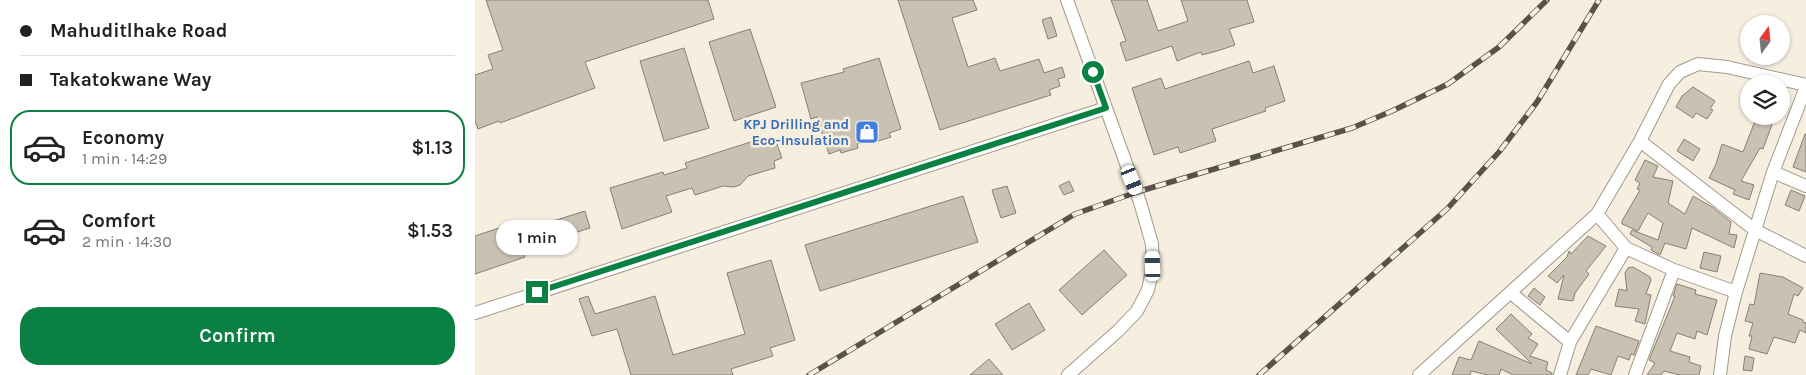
<!DOCTYPE html>
<html lang="en">
<head>
<meta charset="utf-8">
<style>
  :root { --surface:#fff; --page:#f2f2f2; --text:#222; --muted:#767676; --line:#e0e0e0; --accent:#0b8043 }
  body { margin:0; font-family:Karla,sans-serif; background:var(--page); color:var(--text); height:100vh; display:flex; flex-direction:column; font-size:19px; white-space:nowrap }
  * { box-sizing:border-box; margin:0 }
  p { font-size:16px; color:var(--muted) }
  .icon { flex:none; width:28px; height:28px; fill:none; stroke:currentColor; stroke-width:2; stroke-linecap:round; stroke-linejoin:round }
  .map { position:relative; flex:1; overflow:hidden }
  .details { display:flex; flex-direction:column; background:var(--surface); width:475px }
  .details>* { flex:none }
  .banner { display:grid; align-content:center; height:110px; padding:0 20px; background:var(--surface) }
  .needle { width:32px; rotate:15deg }
  .fabs { position:absolute; left:1265px; top:15px; display:grid; gap:10px }
  .fabs a { display:grid; place-items:center; width:50px; height:50px; border-radius:50%; background:var(--surface); box-shadow:0 1px 4px #0004; font-size:25px }
  .end { position:absolute; width:22px; height:22px; margin:-11px; border:6px solid #0b8043; background:#fff; box-shadow:0 0 0 2px #fff }
  .from { border-radius:50% }
  .bubble { position:absolute; height:35px; border-radius:18px; background:var(--surface); box-shadow:0 1px 4px #0004; font-size:16px; font-weight:600; line-height:35px; text-align:center }
  .car { position:absolute; width:15px; height:30px; margin:-15px -8px; border-radius:6px; box-shadow:0 0 4px 1px #0007; background:linear-gradient(#fff 24%,#345 0 40%,#fff 0 76%,#345 0 86%,#fff 0) }
  .banner b { display:flex; align-items:center; gap:18px; height:48px; font-size:19px }
  .banner b+b { border-top:1px solid var(--line) }
  .banner i { width:12px; height:12px; background:var(--text) }
  ul { padding:0; list-style:none }
  li { display:flex; align-items:center; gap:15px; height:75px; margin:0 10px 8px; padding:0 10px; border:2px solid transparent; border-radius:20px }
  li div { flex:1 }
  li b { display:block; font-size:19px }
  li em { font-style:normal; font-weight:600 }
  li.active { border-color:var(--accent) }
  li>.icon { width:45px; height:45px; stroke-width:1.5 }
  .button { display:flex; gap:10px; margin-top:auto; padding:10px 20px }
  .button a { flex:1; height:58px; border-radius:20px; background:var(--accent); color:#fff; font-size:20px; font-weight:600; line-height:58px; text-align:center }
  main { display:flex; flex:1; min-height:0 }
  .map>svg:first-child { display:block }
</style>
</head>
<body>
<main>
<section class="details">
<div class="banner">
<b><i class="from"></i>Mahuditlhake Road</b>
<b><i></i>Takatokwane Way</b>
</div>
<ul>
<li class="active"><svg class="icon" aria-label="car" viewBox="0 0 24 24"><path d="M5 17H2v-5l4-1 3-4h7l3 4 3 1v5h-3M9 17h6M6 11h13"/><circle cx="7" cy="17" r="2"/><circle cx="17" cy="17" r="2"/></svg><div><b>Economy</b><p>1 min · 14:29</p></div><em>$1.13</em></li>
<li><svg class="icon" aria-label="car" viewBox="0 0 24 24"><path d="M5 17H2v-5l4-1 3-4h7l3 4 3 1v5h-3M9 17h6M6 11h13"/><circle cx="7" cy="17" r="2"/><circle cx="17" cy="17" r="2"/></svg><div><b>Comfort</b><p>2 min · 14:30</p></div><em>$1.53</em></li>
</ul>
<div class="button"><a>Confirm</a></div>
</section>
<div class="map">
<svg width="1331" height="375" viewBox="0 0 1331 375">
  <rect width="100%" height="100%" fill="#f6eede"/>
  <path fill="#c9c1b1" stroke="#888072" d="M11,0H233L239,19L110,62L120,88L25,123L24,121L3,129L0,121V75L18,69L13,55L28,50Z
    M423,0H498L502,10L477,18L493,67L520,58L525,71L564,59L569,73L587,67L590,77L583,79L585,86L574,90L576,95L465,130Z
    M636,0H672L683,31L713,21L706,0H772L779,22L754,29L760,45L742,51L727,55L726,52L702,61L697,46L651,61L645,43L651,41Z
    M576,17L582,36L573,39L567,20Z
    M275,29L301,107L259,121L234,42Z
    M209,48L234,128L189,141L165,61Z
    M404,58L426,129L414,133L416,137L400,142L399,138L382,144L383,148L366,153L365,150L354,154L342,117L336,119L326,83L369,72L368,69Z
    M774,61L778,73L799,66L810,101L790,108L791,111L737,129L741,141L705,153L703,147L679,155L657,88L686,78L690,89Z
    M1218,87L1240,101L1235,109L1238,110L1232,119L1221,113L1218,118L1201,107L1207,96Z
    M1282,116H1300L1288,149L1285,148L1266,181L1279,185L1274,200L1258,194L1260,190L1234,178L1241,164L1247,144L1268,152Z
    M1330,134H1331V172L1318,167Z
    M291,137L292,142L300,139L307,158L299,161L300,168L273,176L265,185L259,187L248,186L220,195L217,188L191,196L197,212L147,229L135,188L188,172L189,175L212,168L210,163Z
    M1209,139L1225,149L1218,161L1202,151Z
    M1170,160L1183,166L1178,177L1198,181L1193,203L1210,214L1218,196L1237,207L1256,222L1254,234L1262,235L1259,248L1217,228L1211,249L1190,243L1185,255L1176,250L1177,247L1155,234L1157,230L1183,240L1188,223L1173,213L1163,231L1147,224V221L1165,190L1162,189L1165,183L1160,180Z
    M594,181L599,191L589,195L584,186Z
    M532,186L541,213L526,218L517,190Z
    M1316,190L1330,196L1324,211L1310,205Z
    M488,196L503,242L345,291L330,245Z
    M110,211L115,228L77,240L72,223Z
    M39,223L50,257L0,274V236Z
    M1113,236L1131,246L1111,271L1114,274L1100,293L1098,301L1083,299L1089,275L1082,283L1073,276L1092,257L1094,251L1096,254Z
    M629,250L652,275L607,315L584,290Z
    M1229,252L1246,256L1242,272L1225,268Z
    M296,260L320,340L295,348L298,356L256,369L258,375H156L142,329L117,336L104,299L113,296L120,314L180,296L198,355L270,334L252,273Z
    M1158,267L1175,277L1176,280L1171,294L1176,295L1170,324L1160,321L1164,309L1140,306L1144,289L1152,291L1150,273L1153,268Z
    M1285,273L1308,277L1328,288L1323,296L1319,294L1313,314L1328,320V322L1331,323V333L1325,330L1320,343L1299,337L1292,354L1274,349L1277,336H1274L1278,323L1270,321L1275,304L1279,305Z
    M1202,284L1221,290L1220,294L1242,300L1232,335L1222,331L1220,339L1202,333L1195,351L1215,357L1214,362L1226,366L1224,375H1205L1189,371L1186,375H1172L1180,363L1174,360L1200,296H1198Z
    M1059,288L1070,297L1065,305L1053,296Z
    M554,303L570,330L537,350L520,324Z
    M1036,314L1057,334L1053,338L1063,344L1055,356L1073,362L1071,370L1077,373V375H1038L1026,369L1024,375H1013L996,371L995,375H977L984,357L996,360L1004,341L1057,364L1021,329Z
    M1121,326L1164,341L1159,355L1156,354L1154,360L1143,356L1136,375L1116,369L1113,375H1101Z
    M1270,356L1279,358L1277,371L1268,370Z
    M514,359L528,375H495Z"/>
  <g fill="none" stroke-linecap="round" stroke-linejoin="round">
    <g stroke="#a29a8b" stroke-width="14">
      <path id="minor" d="M592,0L665,202L677,244L678,266L673,290L662,311L643,331L593,375
        M1165,141L1280,230L1331,256
        M1298,172L1331,186
        M1151,248L1199,270L1160,375
        M1199,270L1261,292
        M1036,293L1095,342
        M0,313L631,108
        M944,375L1122,214L1165,141L1194,84L1205,72L1223,64L1252,67L1331,85
        M1085,375L1095,342L1151,248L1122,214
        M1245,375L1250,336L1261,292L1298,172L1331,87"/>
    </g>
    <use href="#minor" stroke="#fff" stroke-width="12"/>
    <g stroke="#57534b" stroke-width="5.5">
      <path id="rail" d="M334,375L600,214L662,192L877,128L917,111L973,84L1024,47L1072,0
        M784,375L972,209L1024,152L1062,102L1124,0"/>
    </g>
    <use href="#rail" stroke="#f6eede" stroke-width="4" stroke-dasharray="11" stroke-linecap="butt"/>
  </g>
  <g fill="none" stroke-linecap="round" stroke-linejoin="round">
    <path stroke="#0b8043" stroke-width="6" d="M62,292L631,108L618,72"/>
  </g>
  <defs>
    <g id="shop-square" transform="scale(1.25)"><rect x="-9" y="-9" width="18" height="18" rx="4" fill="#3f7fe0" stroke="#f6eede"/><path d="M-5-2.5h2.3a2.7 3.5 0 0 1 5.4 0H5L5.5 6h-11ZM-1.5-2.5h3a1.5 2.3 0 0 0-3 0Z" fill="#fff"/></g>
  </defs>
  <g fill-rule="evenodd">
    <use href="#shop-square" x="392" y="132"/>
  </g>
  <g text-anchor="middle" stroke-width="5" stroke-linejoin="round" paint-order="stroke">
    <g font-size="14" font-weight="bold" fill="#366cbe" stroke="#f6eede" text-anchor="end">
      <text x="374" y="129">KPJ Drilling and<tspan x="374" dy="16">Eco-Insulation</tspan></text>
    </g>
  </g>
</svg>
<div class="fabs">
<a><svg class="needle" viewBox="-14 -14 28 28"><path d="M0-13l5 13h-10z" fill="#e53935"/><path d="M0 13l5-13h-10z" fill="#767676"/></svg></a>
<a><svg class="icon" aria-label="layers" viewBox="0 0 24 24"><path d="M12 4l9 5-9 5-9-5zM3 14l9 5 9-5"/></svg></a>
</div>
<i class="end from" style="left:618px;top:72px"></i>
<i class="end" style="left:62px;top:292px"></i>
<div class="bubble" style="left:21px;top:220px;width:82px">1 min</div>
<i class="car" style="left:657px;top:180px;rotate:158deg"></i>
<i class="car" style="left:678px;top:266px;rotate:358deg"></i>
</div>
</main>
</body>
</html>
